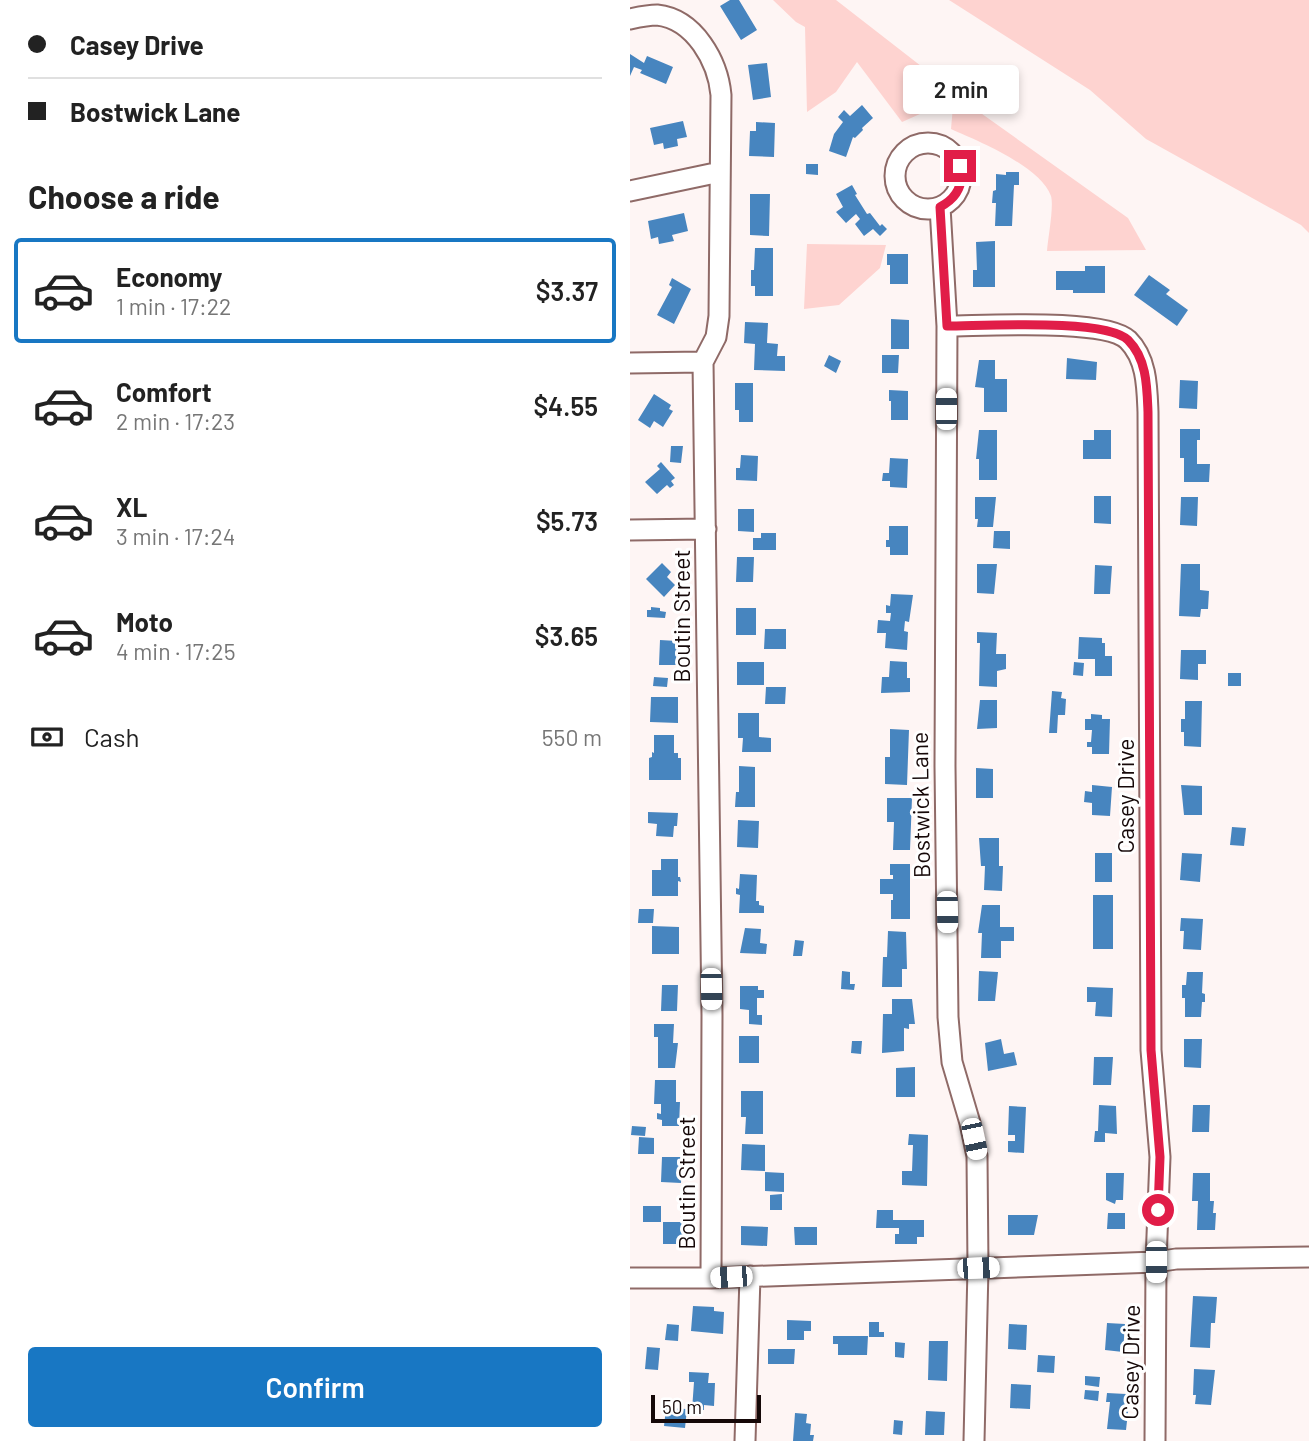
<!DOCTYPE html>
<html lang="en">
<head>
<meta charset="utf-8">
<style>
  :root { --surface:#fff; --page:#f6f6f6; --text:#222; --muted:#767676; --line:#e0e0e0; --accent:#1877c3 }
  body { margin:0; font-family:Barlow,sans-serif; background:var(--page); color:var(--text); height:100vh; display:flex; flex-direction:column; font-size:26px; white-space:nowrap }
  * { box-sizing:border-box; margin:0 }
  p { font-size:23px; color:var(--muted) }
  .icon { flex:none; width:38px; height:38px; fill:none; stroke:currentColor; stroke-width:2; stroke-linecap:round; stroke-linejoin:round }
  .map { position:relative; flex:1; overflow:hidden }
  .details { display:flex; flex-direction:column; background:var(--surface); width:630px }
  .details>* { flex:none }
  .banner { display:grid; align-content:center; height:154px; padding:0 28px; background:var(--surface) }
  .scale { position:absolute; left:21px; bottom:18px; width:110px; box-sizing:border-box; padding-left:7px; border:4px solid #150808; border-top:0; font-size:19px; line-height:24px; white-space:nowrap; color:#150808; -webkit-text-stroke:5px #fff; paint-order:stroke }
  .end { position:absolute; width:32px; height:32px; margin:-16px; border:9px solid #e11d48; background:#fff; box-shadow:0 0 0 4px #fff }
  .from { border-radius:50% }
  .bubble { position:absolute; height:49px; border-radius:7px; background:var(--surface); box-shadow:0 4px 10px #0003; font-size:23px; font-weight:600; line-height:49px; text-align:center }
  .car { position:absolute; width:21px; height:42px; margin:-21px -10px; border-radius:9px; box-shadow:0 0 5px 2px #0007; background:linear-gradient(#fff 24%,#345 0 40%,#fff 0 76%,#345 0 86%,#fff 0) }
  .banner b { display:flex; align-items:center; gap:24px; height:66px; font-size:26px }
  .banner b+b { border-top:2px solid var(--line) }
  .banner i { width:18px; height:18px; background:var(--text) }
  ul { padding:0; list-style:none }
  li { display:flex; align-items:center; gap:21px; height:105px; margin:0 14px 10px; padding:0 14px; border:4px solid transparent; border-radius:7px }
  li div { flex:1 }
  li b { display:block; font-size:26px }
  li em { font-style:normal; font-weight:600 }
  li.on { border-color:var(--accent) }
  li>.icon { width:63px; height:63px; stroke-width:1.5 }
  h2 { padding:0 28px; font-size:32px; line-height:84px }
  .pay { display:flex; align-items:center; gap:18px; height:77px; padding:0 28px; font-size:26px }
  .pay p { margin-inline-start:auto }
  .action { display:flex; gap:14px; margin-top:auto; padding:14px 28px }
  .action a { flex:1; height:80px; border-radius:7px; background:var(--accent); color:#fff; font-size:28px; font-weight:600; line-height:80px; text-align:center }
  main { display:flex; flex:1; min-height:0 }
  .map>svg:first-child { display:block }
</style>
</head>
<body>
<main>
<section class="details">
<div class="banner">
<b><i class="from"></i>Casey Drive</b>
<b><i></i>Bostwick Lane</b>
</div>
<h2>Choose a ride</h2>
<ul>
<li class="on"><svg class="icon" aria-label="car" viewBox="0 0 24 24"><path d="M5 17H2v-5l4-1 3-4h7l3 4 3 1v5h-3M9 17h6M6 11h13"/><circle cx="7" cy="17" r="2"/><circle cx="17" cy="17" r="2"/></svg><div><b>Economy</b><p>1 min · 17:22</p></div><em>$3.37</em></li>
<li><svg class="icon" aria-label="car" viewBox="0 0 24 24"><path d="M5 17H2v-5l4-1 3-4h7l3 4 3 1v5h-3M9 17h6M6 11h13"/><circle cx="7" cy="17" r="2"/><circle cx="17" cy="17" r="2"/></svg><div><b>Comfort</b><p>2 min · 17:23</p></div><em>$4.55</em></li>
<li><svg class="icon" aria-label="car" viewBox="0 0 24 24"><path d="M5 17H2v-5l4-1 3-4h7l3 4 3 1v5h-3M9 17h6M6 11h13"/><circle cx="7" cy="17" r="2"/><circle cx="17" cy="17" r="2"/></svg><div><b>XL</b><p>3 min · 17:24</p></div><em>$5.73</em></li>
<li><svg class="icon" aria-label="car" viewBox="0 0 24 24"><path d="M5 17H2v-5l4-1 3-4h7l3 4 3 1v5h-3M9 17h6M6 11h13"/><circle cx="7" cy="17" r="2"/><circle cx="17" cy="17" r="2"/></svg><div><b>Moto</b><p>4 min · 17:25</p></div><em>$3.65</em></li>
</ul>
<div class="pay"><svg class="icon" aria-label="cash" viewBox="0 0 24 24"><path d="M3 7h18v10H3z"/><circle cx="12" cy="12" r="2"/></svg>Cash<p>550 m</p></div>
<div class="action"><a>Confirm</a></div>
</section>
<div class="map">
<svg width="679" height="1441" viewBox="0 0 679 1441">
  <rect width="100%" height="100%" fill="#fef5f4"/>
  <path fill="#fed3d0" d="M143,0H206L300,73L299,110L272,122L227,62L206,92L177,112L175,27L166,22Z
    M319,0H679V233L671,225L516,139L460,90Z
    M324,94L498,218L516,250L417,251C418,238 424,207 421,196C410,166 348,141 321,129Z
    M177,244L256,245L250,268L209,305L174,309Z"/>
  <path fill="#4785bf" d="M100,0H109L127,30L111,40L90,6Z
    M0,54L14,63L17,56L43,67L36,84L10,73L12,70L4,67L0,76Z
    M137,63L141,97L123,100L118,65Z
    M232,105L243,118L232,128L233,130L225,138L223,137L216,157L199,151L204,134L213,122L208,117L214,110L220,116Z
    M53,121L57,137L47,139L48,146L34,149L33,143L24,145L20,128Z
    M126,122L145,123L144,157L119,156L120,131H126Z
    M176,164H188V175L176,174Z
    M376,172H389V185H384L382,226H365L366,203H362L363,191L366,190V174L376,175Z
    M222,185L227,194L225,195L237,214L240,213L250,226L252,224L257,229L250,236L243,229L234,236L225,224L230,219L226,214L216,223L206,212L213,207L206,194Z
    M120,194H140L139,236L120,235Z
    M54,213L58,231L42,235L44,241L29,244L28,237L21,239L18,221Z
    M365,241V287H343V270H347L346,242Z
    M125,248H143V296H125V286H121V270H124Z
    M257,254H278V284H260V265H257Z
    M455,266H475V293H443V290H426V271H455Z
    M519,275L540,290L536,294L558,310L547,326L504,295Z
    M42,278L61,289L44,324L27,315L42,287L39,285Z
    M261,319L279,320V349H261Z
    M115,322L138,323L137,343L148,344L147,356H155V371L124,370L125,344L114,343Z
    M199,355L211,361L206,373L194,366Z
    M252,355H269L268,373H252Z
    M437,358L467,362L466,380L436,379Z
    M349,360H365V379H377V412H354V388L345,387Z
    M550,380L568,381L567,409L549,408Z
    M105,383H123V422H109V410H105Z
    M259,390L278,391V420H261V401H259Z
    M24,394L41,405L39,409L43,411L33,427L24,421L20,428L8,420Z
    M550,429H570V440H567V464H580L579,482H554V458H550Z
    M349,430H367V480H349V459H346Z
    M464,430H481V459H453V440H464Z
    M41,446H53L51,463L40,462Z
    M111,455L128,456L127,481L106,480V468H110Z
    M260,458L278,459L277,488L260,487V481H252L253,473H259Z
    M31,462L45,478L41,481L44,485L40,488L37,485L27,494L15,482L30,469L27,466Z
    M464,496H481V524L464,523Z
    M345,497H366L363,527H347L348,519H345Z
    M551,497H568L567,526L550,525Z
    M108,509H124V532L108,531Z
    M259,526H278V555H260V547H256V540H259Z
    M364,531H380V549L363,548Z
    M131,533H146V550H123V538H131Z
    M107,557H124L123,582H106Z
    M32,563L41,572L37,577L45,585L34,597L16,579Z
    M347,564H367L364,594L347,593Z
    M551,564H570V590L579,591L578,609H571L570,617L549,616Z
    M465,565L482,566L480,594H464Z
    M261,594L283,595L279,622L275,621L274,631L278,632L277,650L255,648L256,633H247L248,620L260,621L261,613H256V605L260,606Z
    M21,607L30,608V611L36,612L35,618L17,617V610H21Z
    M106,608H126V635H106Z
    M135,629H156V649H134Z
    M347,632L367,633L366,654H376V669L367,671V687L349,686L350,643H347Z
    M449,637L472,638V643H475V656H482V676H465V659H448Z
    M30,640L47,641L46,665H29Z
    M551,650H576V664H568V680L550,679Z
    M260,661L277,662V678H280V692L251,693L252,677H259Z
    M107,662H134V685H107Z
    M444,662L454,663L453,676L443,675Z
    M598,673H611V686H598Z
    M24,677L38,678L37,687L23,686Z
    M136,687H156L155,704H135Z
    M422,691L432,692L431,698L436,699L435,715H428L427,733H419Z
    M21,697H48V723L20,722Z
    M350,700H367V728L347,729Z
    M555,701H572L571,747L554,746V732H551V719H555Z
    M108,713H129V737L141,738V752H112L113,738H108Z
    M461,714L472,715V719H480L479,754H462V747H457V742H461L462,730H455V719H461Z
    M260,729L279,730L277,785L255,784V757H260Z
    M24,735H44V753H48V758H51V780H19V758L22,757V752L24,753Z
    M109,766L125,767V807H105L106,792H109Z
    M346,768L363,769V798H346Z
    M462,785L482,787L480,816L462,815V803L454,802L455,791L462,792Z
    M551,785L572,786V815H554Z
    M257,798H282L280,850H263L264,822H257Z
    M18,812L48,813L47,826H44L43,837L26,836L27,824L18,823Z
    M108,820L129,821L128,848L107,847Z
    M602,827L616,828L614,846L600,845Z
    M349,838H369V866H373L372,891L354,890L355,866H351Z
    M465,853H482V882H465Z
    M552,853L572,854L570,882L550,880Z
    M31,859H48V877H50L51,882L48,881V896H22V870H31Z
    M260,864H280V919H261V900H263V894H250V879H263V875H260Z
    M110,874L127,875L126,901H129V905L134,906V913H109L110,895L106,894V888L109,889Z
    M463,895H483V949H463Z
    M352,905H370V927H384V941H371V958H351L352,933H348Z
    M9,909H24L23,923H8Z
    M551,918L573,919L571,950L553,949L554,931H550Z
    M22,926L49,927V954H22Z
    M115,928L131,929L130,943L137,944L136,954L110,953Z
    M258,931L276,932L277,969H272V987H252L253,957H257Z
    M165,940L174,941L172,956H163Z
    M212,971L220,972V984H225L224,990L211,989Z
    M349,971L368,972L365,1001H348Z
    M557,972H573L572,993L575,994V1002H572L571,1017H555V998H552V985H556Z
    M32,985H48L47,1011H31Z
    M110,986H128V990H134V998H127V1015H132V1025L119,1024V1010L110,1009Z
    M457,987L483,988L482,1017L465,1016L466,1002H457Z
    M262,999H282L285,1024H279V1029L274,1028V1051L252,1053L253,1014H262Z
    M24,1024H44L43,1043H48L45,1068H28V1037H24Z
    M109,1036H129V1063H109Z
    M371,1039L374,1054L384,1052L387,1065L358,1071L355,1043Z
    M554,1039H572L571,1068L554,1067Z
    M222,1041H232L231,1054L221,1053Z
    M464,1057H483L481,1085H463Z
    M285,1067V1097H266V1068Z
    M25,1080H46V1102H50L49,1126H32V1120L27,1119V1113L31,1114V1104H24Z
    M111,1091H133V1134H115L116,1117H111Z
    M469,1105L486,1106L487,1134L475,1133V1142H464L465,1131H468Z
    M563,1105H580L579,1132H562Z
    M379,1106L396,1107L394,1153L378,1152V1141H385V1135H378Z
    M2,1126L16,1127L15,1136L1,1135Z
    M279,1134L298,1135L297,1186L272,1185V1171H282L283,1145H278Z
    M9,1137L24,1138V1154H8Z
    M112,1144L135,1145V1171L111,1170Z
    M32,1157H52L51,1183L31,1182Z
    M135,1172L154,1173V1192L135,1191Z
    M476,1173H494L493,1200H486L485,1204L476,1200Z
    M563,1173H580V1201H584L583,1213H586L585,1230H567L568,1201H562Z
    M152,1194V1210H140V1195Z
    M13,1206H31V1222H13Z
    M247,1210H263V1220H294V1237H287V1244H265V1234H269V1228H246Z
    M478,1213H495V1229H477Z
    M378,1215H408L404,1235H378Z
    M33,1222H57L58,1239H47V1244H33Z
    M111,1226L138,1227L137,1246L111,1245Z
    M164,1227H187V1245H165Z
    M563,1296L587,1297L585,1323H581L580,1348L560,1347Z
    M63,1306L84,1307V1311L94,1312L93,1334L61,1331Z
    M157,1320L181,1321V1331H174V1340H157Z
    M239,1322H249V1332H254V1337H239Z
    M477,1323L495,1324L493,1352L475,1350Z
    M37,1324L49,1325L48,1341L35,1340Z
    M379,1324L397,1325L396,1350L378,1349Z
    M203,1336H238L237,1355H208V1344H203Z
    M299,1341H318L317,1381L298,1380Z
    M265,1342L275,1343L274,1358L265,1357Z
    M17,1347L30,1348L28,1370L15,1369Z
    M138,1349H165L164,1364H138Z
    M408,1355L425,1356L424,1373L407,1372Z
    M564,1369L585,1370L581,1405L565,1404L566,1395H563Z
    M59,1372L79,1373L78,1383H85L84,1406L74,1405V1410H62L64,1382H59Z
    M455,1376L470,1377L469,1387L455,1385Z
    M381,1384L401,1385L400,1409L380,1408Z
    M455,1390L469,1391L468,1401L454,1399Z
    M477,1393L496,1394V1403H499L496,1430L477,1429L480,1402H476Z
    M36,1408L57,1409L55,1428L34,1426Z
    M296,1411L315,1412L314,1435H295Z
    M165,1413L177,1414L176,1423L181,1424L180,1435H184L183,1441H163Z
    M264,1420L273,1421L272,1435L263,1434Z"/>
  <g fill="none" stroke-linecap="round" stroke-linejoin="round">
    <g stroke="#8f6a67" stroke-width="23">
      <path id="minor" d="M0,19C9,17 18,15 27,15C65,19 88,62 91,95L89,316L86,337L73,362L82,1015L81,1278
        M265 176a33 33 0 1 1 66 0a33 33 0 1 1-66 0Z
        M0,191L90,172
        M310,207L317,326L315,766L318,1017L322,1062L340,1123L347,1156L348,1268L344,1441
        M317,326C353,326 476,318 498,340C517,359 517,387 518,412L521,1050L530,1157L526,1262L525,1441
        M0,363L73,362
        M0,530L76,529
        M0,1278H81L526,1262L546,1259L679,1257
        M115,1441L120,1276"/>
    </g>
    <use href="#minor" stroke="#fff" stroke-width="19"/>
  </g>
  <g fill="none" stroke-linecap="round" stroke-linejoin="round">
    <path stroke="#e11d48" stroke-width="9" d="M330,166C334,184 327,198 310,207L317,326C353,326 476,318 498,340C517,359 517,387 518,412L521,1050L530,1157L528,1210"/>
  </g>
  <g text-anchor="middle" stroke-width="6" stroke-linejoin="round" paint-order="stroke">
    <g font-size="23" fill="#150808" stroke="#fff">
      <text transform="translate(52 616) rotate(-90)" y="8">Boutin Street</text>
      <text transform="translate(496 796) rotate(-90)" y="8">Casey Drive</text>
      <text transform="translate(291 805) rotate(-91)" y="8">Bostwick Lane</text>
      <text transform="translate(57 1183) rotate(-90)" y="8">Boutin Street</text>
      <text transform="translate(501 1362) rotate(-89)" y="8">Casey Drive</text>
    </g>
  </g>
</svg>
<div class="scale">50 m</div>
<i class="end from" style="left:528px;top:1210px"></i>
<i class="end" style="left:330px;top:166px"></i>
<div class="bubble" style="left:273px;top:65px;width:116px">2 min</div>
<i class="car" style="left:316px;top:409px;rotate:0deg"></i>
<i class="car" style="left:317px;top:912px;rotate:179deg"></i>
<i class="car" style="left:81px;top:989px;rotate:179deg"></i>
<i class="car" style="left:344px;top:1139px;rotate:168deg"></i>
<i class="car" style="left:526px;top:1262px;rotate:180deg"></i>
<i class="car" style="left:348px;top:1268px;rotate:88deg"></i>
<i class="car" style="left:101px;top:1277px;rotate:267deg"></i>
</div>
</main>
</body>
</html>
